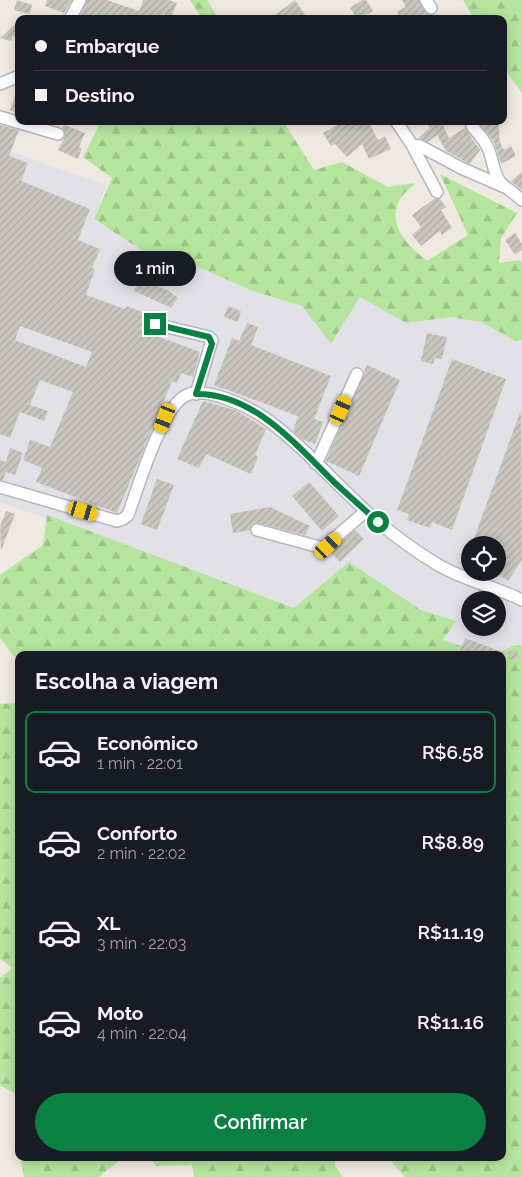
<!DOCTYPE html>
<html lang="pt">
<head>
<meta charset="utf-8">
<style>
  :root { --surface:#171b24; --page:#242831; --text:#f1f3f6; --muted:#9ea1a6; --line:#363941; --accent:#0b8043 }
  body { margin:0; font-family:Raleway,sans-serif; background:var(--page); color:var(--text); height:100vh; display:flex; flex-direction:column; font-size:19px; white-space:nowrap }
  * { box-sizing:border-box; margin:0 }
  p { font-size:16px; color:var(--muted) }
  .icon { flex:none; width:28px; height:28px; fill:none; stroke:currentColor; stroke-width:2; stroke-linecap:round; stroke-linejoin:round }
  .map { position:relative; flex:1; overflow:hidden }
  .side { position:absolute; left:15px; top:651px; width:491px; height:510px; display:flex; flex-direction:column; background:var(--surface); border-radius:10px; box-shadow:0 2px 12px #0003 }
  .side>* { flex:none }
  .banner { position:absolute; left:15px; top:15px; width:492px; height:110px; border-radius:10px; box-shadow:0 2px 12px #0003; display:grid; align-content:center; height:110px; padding:0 20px; background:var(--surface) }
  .controls { position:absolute; left:461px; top:536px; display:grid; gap:10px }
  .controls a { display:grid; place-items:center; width:45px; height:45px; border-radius:50%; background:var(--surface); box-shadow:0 2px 12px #0003; font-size:25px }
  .end { position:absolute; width:22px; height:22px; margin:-11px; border:6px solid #0b8043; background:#fff; box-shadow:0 0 0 2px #fff }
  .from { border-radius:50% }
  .bubble { position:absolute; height:35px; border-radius:18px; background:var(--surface); box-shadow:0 2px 12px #0003; font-size:16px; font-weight:600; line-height:35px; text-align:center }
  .car { position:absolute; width:15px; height:30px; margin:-15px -8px; border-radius:6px; box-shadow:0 0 4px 1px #0007; background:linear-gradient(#f5c518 24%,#345 0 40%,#f5c518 0 76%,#345 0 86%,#f5c518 0) }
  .banner b { display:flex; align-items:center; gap:18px; height:48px; font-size:19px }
  .banner b+b { border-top:1px solid var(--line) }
  .banner i { width:12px; height:12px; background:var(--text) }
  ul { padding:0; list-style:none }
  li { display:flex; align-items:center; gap:15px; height:82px; margin:0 10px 8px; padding:0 10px; border:2px solid transparent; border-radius:10px }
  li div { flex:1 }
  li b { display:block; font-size:19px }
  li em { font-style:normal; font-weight:600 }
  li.on { border-color:var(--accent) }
  li>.icon { width:45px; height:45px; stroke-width:1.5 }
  h2 { padding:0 20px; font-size:22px; line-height:60px }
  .button { display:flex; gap:10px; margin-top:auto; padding:10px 20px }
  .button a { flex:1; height:58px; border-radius:30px; background:var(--accent); color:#fff; font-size:20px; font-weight:600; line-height:58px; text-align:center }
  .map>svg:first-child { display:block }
</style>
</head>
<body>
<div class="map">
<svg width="522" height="1177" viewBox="0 0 522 1177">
  <defs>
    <pattern id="forest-firs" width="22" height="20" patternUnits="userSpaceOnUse" patternTransform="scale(1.25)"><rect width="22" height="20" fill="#b6e59e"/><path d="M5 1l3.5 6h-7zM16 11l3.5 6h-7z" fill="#9dc588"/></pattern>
    <pattern id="building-hatch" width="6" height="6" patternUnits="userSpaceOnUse" patternTransform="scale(1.25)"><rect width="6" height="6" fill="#cbc7bf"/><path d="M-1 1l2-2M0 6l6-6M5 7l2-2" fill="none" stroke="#afaba4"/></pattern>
  </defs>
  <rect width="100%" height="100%" fill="#efe9e1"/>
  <path fill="#e3e1e8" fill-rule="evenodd" d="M0,148L106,185L94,220L143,251L192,264L250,290L302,306L331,344L360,297L406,323L450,317L481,322L516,341L522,340V645L513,646L487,655L442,640L455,621L421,610L349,562L295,608L0,502ZM470,545H498V572H470ZM470,600H498V628H470Z"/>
  <path fill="url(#forest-firs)" d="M190,0H207L219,19H202Z
    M463,0H522V93L504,68V19H474Z
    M101,121H283L314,170L342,162L388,187L415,183C411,188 402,194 399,201C387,227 409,246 427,261L468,235L440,174L517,213L501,238L499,263L519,260L522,262V340L516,341L481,322L450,317L406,323L360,297L331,344L302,306L250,290L192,264L143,251L94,219L112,178L83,157Z
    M47,515L294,608L349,562L421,610L456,621L443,640L487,655H19V663L0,638V575L43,545Z
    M522,645V1177H405L388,1158H502V655H492L513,646Z
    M19,703V1096L0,1085V978L13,968L0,959V704Z
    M23,1158H122L99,1177H24L21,1161Z
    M149,1158H335V1166L343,1177H194L192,1165L156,1166Z"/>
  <path fill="url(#building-hatch)" fill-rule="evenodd" d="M17,0L32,5L30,14L14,10Z
    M47,0H72L64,13L45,6Z
    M87,0H107L139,11L143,0H169L177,3L171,17L163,14L162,19H79Z
    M295,0L308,19H270Z
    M362,0H366L373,11L358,19L350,8Z
    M402,0H419L425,12L433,19H400L397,11L406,7Z
    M19,21V38L13,36L11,41L0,38Z
    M18,88H19V114L10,110Z
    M345,121H368L378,140L385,136L391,149L369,159L362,144L347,157L335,144L331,146L323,133Z
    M426,121H441L449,138L465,128L480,150L470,164L446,151L437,135L428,142L418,138L430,128Z
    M498,124L500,142L504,150L511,146L516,156L501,164L494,142L481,125Z
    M0,125L19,130L9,156L28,163L21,181L90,209L78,240L100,249L92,268L95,269L86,295L125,309L127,306L147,314L141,330L200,352L193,377L181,373L177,383L172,381L117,513L36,482L42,468L23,460L30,440L50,447L73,392L40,380L30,405L48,411L44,421L20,412L10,438L0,434ZM20,326L92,352L86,367L15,340Z
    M64,125L85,133L79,147L82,148L78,159L58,150L65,136L62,128Z
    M522,172V190L511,181Z
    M434,199H440L446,207L441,210L452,228L442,235L440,231L421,246L412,235L421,227L412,215Z
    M515,233L522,244V250L515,255L505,240Z
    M140,278L169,291L178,298L171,308L134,291Z
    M228,306L241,311L238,322L224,317Z
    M247,323L258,327L251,345L331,376L314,419L323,422L315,444L302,439L293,431L298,416L214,385L232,338L239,341Z
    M427,333L447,337L442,359L435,358L433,364L421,361Z
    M452,359L506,379L452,530L432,522L430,528L407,520L409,514L397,510Z
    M367,365L400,380L359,476L326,461Z
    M203,401L235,410L266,429L255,455L258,457L251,474L206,454L199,468L177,459Z
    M521,410L522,560L508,581L498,574L506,562L498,558V545H485L473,541Z
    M10,448L23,453L15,475L6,472L3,480H0V460L6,462Z
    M157,479L174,485L157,530L141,524Z
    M309,482L339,516L322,531L292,496Z
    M270,507L310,526L305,535L258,523L252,524L250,530L233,533L230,514Z
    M6,511L15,514L1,551L0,526Z
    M355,530L364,539L340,562L330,552Z
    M465,638L507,654V655H470L460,651Z
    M517,650L519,658L509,660L508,652Z"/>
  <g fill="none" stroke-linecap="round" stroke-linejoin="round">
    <g stroke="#b4b7c1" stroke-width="14">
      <path id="minor" d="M426,0L431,8
        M70,19L80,0
        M0,84L19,76
        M0,117L58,134
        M396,121L412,145L437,192
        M472,126C477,132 483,138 487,146C494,159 492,176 504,186
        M412,145L420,146L461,168L507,188L522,200
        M155,324L209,337L212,340L196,394
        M316,464L357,374
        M0,487L117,521L123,519L128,515C138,488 162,405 187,395C206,386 249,407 265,418C306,448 339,488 377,521C395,536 415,551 435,563C462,580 494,586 522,600
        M257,530L323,548L366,511"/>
    </g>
    <use href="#minor" stroke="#fff" stroke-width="11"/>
  </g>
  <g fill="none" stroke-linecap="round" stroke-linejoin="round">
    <path stroke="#0b8043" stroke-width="6" d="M155,324L209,337L212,344L196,394C254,393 297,446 335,483C349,496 364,509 378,522"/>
  </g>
</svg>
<div class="controls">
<a><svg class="icon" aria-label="locate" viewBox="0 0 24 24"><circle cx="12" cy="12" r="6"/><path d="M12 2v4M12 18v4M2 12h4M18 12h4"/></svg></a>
<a><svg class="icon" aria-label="layers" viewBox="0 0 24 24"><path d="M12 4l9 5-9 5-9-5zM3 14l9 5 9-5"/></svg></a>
</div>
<i class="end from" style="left:378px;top:522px"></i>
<i class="end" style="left:155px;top:324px"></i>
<div class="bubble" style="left:114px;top:251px;width:82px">1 min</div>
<i class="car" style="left:341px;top:410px;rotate:24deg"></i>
<i class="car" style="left:165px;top:418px;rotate:201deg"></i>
<i class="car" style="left:83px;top:511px;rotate:106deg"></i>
<i class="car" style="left:328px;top:546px;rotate:47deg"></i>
<div class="banner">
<b><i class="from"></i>Embarque</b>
<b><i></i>Destino</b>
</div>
<section class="side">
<h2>Escolha a viagem</h2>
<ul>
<li class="on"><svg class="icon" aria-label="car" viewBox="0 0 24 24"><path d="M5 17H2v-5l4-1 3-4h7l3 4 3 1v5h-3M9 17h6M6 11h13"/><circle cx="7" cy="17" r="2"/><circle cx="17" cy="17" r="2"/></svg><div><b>Econômico</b><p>1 min · 22:01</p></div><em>R$6.58</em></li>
<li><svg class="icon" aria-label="car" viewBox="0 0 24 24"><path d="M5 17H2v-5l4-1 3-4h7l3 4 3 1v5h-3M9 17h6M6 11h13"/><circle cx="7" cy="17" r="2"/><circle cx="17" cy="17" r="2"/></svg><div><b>Conforto</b><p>2 min · 22:02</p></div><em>R$8.89</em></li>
<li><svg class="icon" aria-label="car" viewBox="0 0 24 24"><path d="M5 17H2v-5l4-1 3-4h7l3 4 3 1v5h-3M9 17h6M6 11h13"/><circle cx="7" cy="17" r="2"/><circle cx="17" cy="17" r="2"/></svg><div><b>XL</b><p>3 min · 22:03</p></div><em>R$11.19</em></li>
<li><svg class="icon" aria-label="car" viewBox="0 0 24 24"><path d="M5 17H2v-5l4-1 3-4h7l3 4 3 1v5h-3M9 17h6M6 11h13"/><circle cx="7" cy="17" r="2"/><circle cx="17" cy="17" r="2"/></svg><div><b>Moto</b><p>4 min · 22:04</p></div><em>R$11.16</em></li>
</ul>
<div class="button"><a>Confirmar</a></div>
</section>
</div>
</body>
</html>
